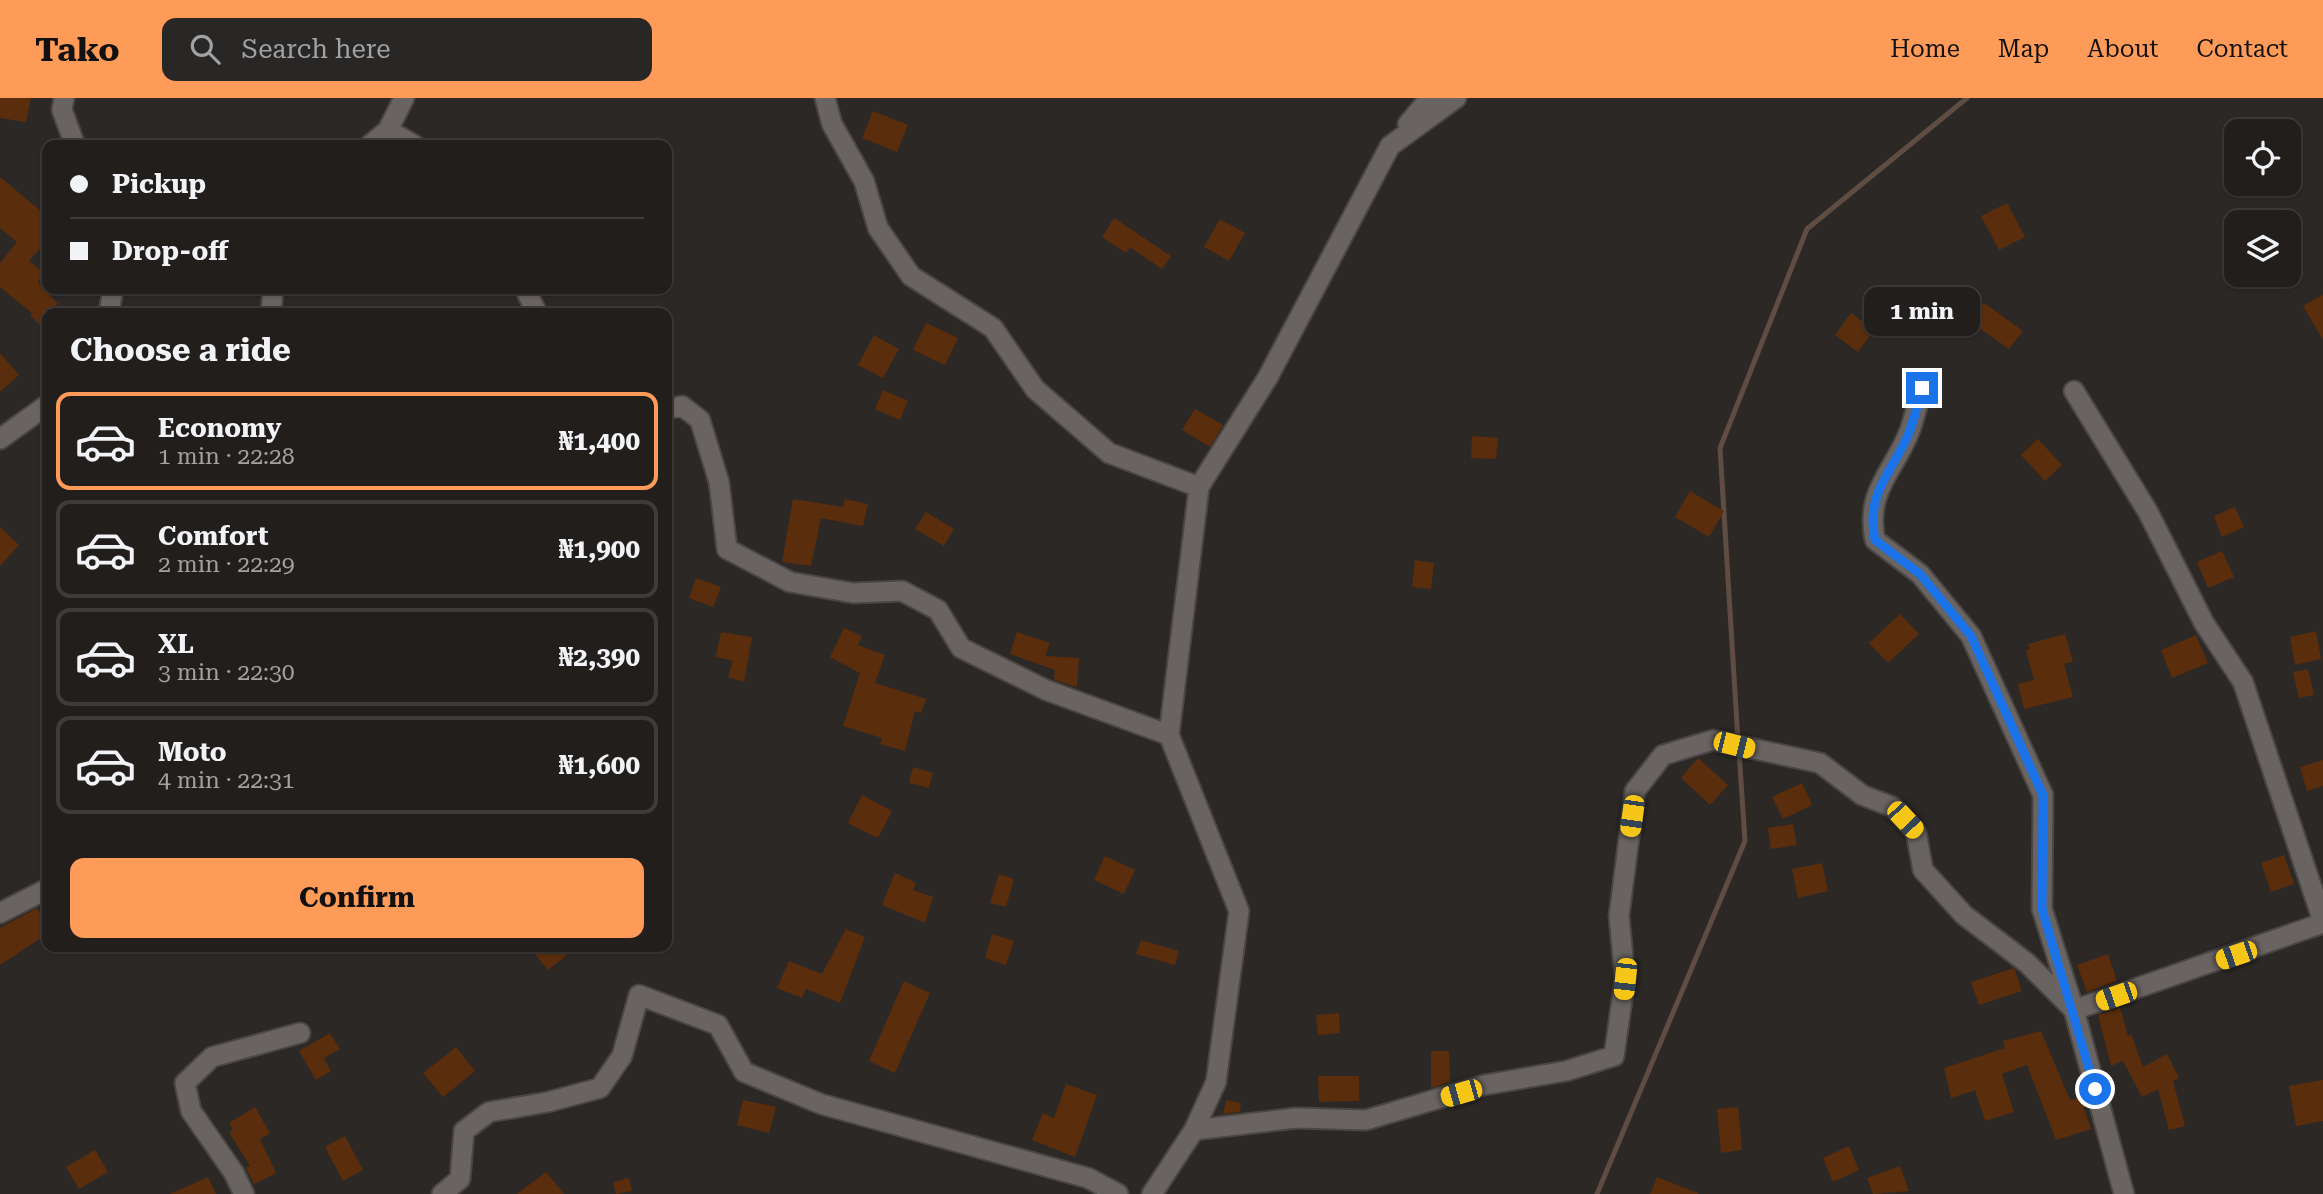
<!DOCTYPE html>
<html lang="en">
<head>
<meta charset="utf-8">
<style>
  :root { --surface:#211e1c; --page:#292725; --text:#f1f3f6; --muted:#a2a2a3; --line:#3e3c3b; --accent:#ff9b59 }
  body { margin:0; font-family:"Roboto Serif",serif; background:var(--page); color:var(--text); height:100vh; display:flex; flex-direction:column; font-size:26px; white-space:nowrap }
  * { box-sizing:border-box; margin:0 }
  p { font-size:23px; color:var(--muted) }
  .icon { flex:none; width:38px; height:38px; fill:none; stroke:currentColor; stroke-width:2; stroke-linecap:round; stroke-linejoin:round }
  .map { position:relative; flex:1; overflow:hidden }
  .side { position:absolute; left:42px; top:210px; width:630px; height:644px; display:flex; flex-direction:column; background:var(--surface); border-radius:14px; box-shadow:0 2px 5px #0004,0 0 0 2px var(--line) }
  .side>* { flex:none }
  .banner { position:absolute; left:42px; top:42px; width:630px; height:154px; border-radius:14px; box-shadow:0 2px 5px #0004,0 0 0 2px var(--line); display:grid; align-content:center; height:154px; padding:0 28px; background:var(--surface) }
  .controls { position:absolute; left:2224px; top:21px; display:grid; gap:14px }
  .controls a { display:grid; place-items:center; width:77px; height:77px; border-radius:14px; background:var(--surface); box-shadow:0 2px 5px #0004,0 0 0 2px var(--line); font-size:35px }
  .end { position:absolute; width:32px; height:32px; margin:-16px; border:9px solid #1a73e8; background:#fff; box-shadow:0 0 0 4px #fff }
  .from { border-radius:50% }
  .bubble { position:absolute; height:49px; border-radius:14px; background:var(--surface); box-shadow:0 2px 5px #0004,0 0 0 2px var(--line); font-size:23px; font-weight:700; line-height:49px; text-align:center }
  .car { position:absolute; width:21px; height:42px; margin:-21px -10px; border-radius:9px; box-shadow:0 0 5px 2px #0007; background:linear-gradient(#f5c518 24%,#345 0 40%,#f5c518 0 76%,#345 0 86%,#f5c518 0) }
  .banner b { display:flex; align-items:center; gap:24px; height:66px; font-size:26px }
  .banner b+b { border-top:2px solid var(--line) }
  .banner i { width:18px; height:18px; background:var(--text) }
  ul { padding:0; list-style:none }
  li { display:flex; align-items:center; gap:21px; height:98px; margin:0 14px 10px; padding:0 14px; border:4px solid var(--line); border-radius:14px }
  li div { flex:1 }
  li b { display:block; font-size:26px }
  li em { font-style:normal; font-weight:700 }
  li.on { border-color:var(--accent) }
  li>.icon { width:63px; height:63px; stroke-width:1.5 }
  h2 { padding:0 28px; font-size:32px; line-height:84px }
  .action { display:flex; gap:14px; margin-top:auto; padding:14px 28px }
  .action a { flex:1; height:80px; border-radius:14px; background:var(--accent); color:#111; font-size:28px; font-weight:700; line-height:80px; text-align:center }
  header { display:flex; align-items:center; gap:42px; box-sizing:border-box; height:98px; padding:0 35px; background:var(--accent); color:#111 }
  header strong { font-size:33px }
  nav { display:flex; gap:38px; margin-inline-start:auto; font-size:24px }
  .search { width:490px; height:63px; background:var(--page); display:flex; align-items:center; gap:18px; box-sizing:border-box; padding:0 24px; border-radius:14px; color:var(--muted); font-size:26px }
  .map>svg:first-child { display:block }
</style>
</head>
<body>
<header>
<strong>Tako</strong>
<div class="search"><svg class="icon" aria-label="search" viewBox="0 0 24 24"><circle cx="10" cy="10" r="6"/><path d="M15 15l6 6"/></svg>Search here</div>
<nav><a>Home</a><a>Map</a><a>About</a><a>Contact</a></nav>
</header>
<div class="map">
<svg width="2323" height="1096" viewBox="0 0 2323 1096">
  <rect width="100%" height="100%" fill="#2c2826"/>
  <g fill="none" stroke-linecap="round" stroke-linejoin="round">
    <path stroke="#5f4d43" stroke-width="5" d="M1738,643L1720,350L1807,131L1967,0
      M1597,1096L1745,743L1739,653"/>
  </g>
  <path fill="#5a2d0c" d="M0,0H31L26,24L0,20Z
    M873,13L908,27L897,54L862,40Z
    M0,79L47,118V142L29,163L45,176L38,184L58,206L47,215V234L30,217L32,215L0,189V165L17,144L0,130Z
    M2007,105L2025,139L1999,152L1981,118Z
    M1114,120L1171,158L1162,171L1130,149L1126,155L1102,139Z
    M1220,121L1245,135L1229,163L1204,149Z
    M2323,197V242L2303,208Z
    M1984,205L2023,233L2009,251L1971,224Z
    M1851,215L1874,232L1858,254L1835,237Z
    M926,225L958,240L945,267L913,252Z
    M874,237L899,251L883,280L858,267Z
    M0,255L19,277L0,294Z
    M883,292L908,303L900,322L875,311Z
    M1195,311L1223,327L1210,349L1182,332Z
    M1472,338L1498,340L1496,361L1471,360Z
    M2038,341L2062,367L2045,383L2021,357Z
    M1690,393L1724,413L1709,439L1675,419Z
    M793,401L843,409L845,401L868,406L863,428L821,420L811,468L782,464Z
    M2235,409L2244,429L2222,439L2214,418Z
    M926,414L954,431L944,448L915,431Z
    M0,429L19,447L0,468Z
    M2222,453L2234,479L2208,490L2197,464Z
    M1415,462L1434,465L1431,491L1412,489Z
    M696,480L721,489L713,509L689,500Z
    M1900,516L1919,536L1888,565L1869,545Z
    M844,530L862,538L858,547L885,557L875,585L926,601L921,615L915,613L905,653L880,646L882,640L843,628L860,575L830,559Z
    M2316,533L2321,561L2295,567L2290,539Z
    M721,534L752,539L744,584L728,579L733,563L716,559Z
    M1017,534L1050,545L1045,558L1079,560L1077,589L1054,582L1055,572L1010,556Z
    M2065,536L2073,564L2064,566L2073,599L2024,611L2018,586L2034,582L2026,552L2030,551L2028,546Z
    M2196,537L2208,565L2172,580L2161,552Z
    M2308,571L2314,597L2299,600L2293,574Z
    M1698,660L1728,687L1710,707L1681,680Z
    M2323,662V688L2307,693L2300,669Z
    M913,669L933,675L929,690L909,685Z
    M1802,685L1812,707L1783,721L1772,699Z
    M862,697L892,713L878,740L848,725Z
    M1793,726L1797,747L1771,751L1768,730Z
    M2284,757L2294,786L2271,794L2261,765Z
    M1105,758L1135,772L1124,796L1094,782Z
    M1822,765L1828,793L1798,800L1792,771Z
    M895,775L916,785L913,792L933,799L925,825L882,807Z
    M999,776L1014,781L1006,809L990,805Z
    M37,810L47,828V836L0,867V830Z
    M846,831L865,839L840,905L806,891L802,900L777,890L789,863L822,876Z
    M992,836L1014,843L1006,867L985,860Z
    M1141,842L1179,853L1175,867L1136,856Z
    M529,849H577L548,872Z
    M2108,856L2117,883L2087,894L2077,867Z
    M2014,870L2022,893L1979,907L1971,884Z
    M904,883L930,895L895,975L869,963Z
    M2120,910L2128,938L2131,936L2143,969L2167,956L2179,980L2173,983L2185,1028L2169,1032L2158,991L2142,999L2123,963L2111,968L2098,917Z
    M1339,915L1340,935L1318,937L1316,917Z
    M2041,933L2070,1002L2080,999L2091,1031L2056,1042L2027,967L2002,976L2014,1014L1985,1023L1975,992L1951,1000L1944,970L2005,950L2003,943Z
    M330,935L340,951L324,960L331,973L316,982L299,953Z
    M456,949L475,973L443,999L423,975Z
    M1431,953H1449L1450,984L1431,990Z
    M1318,978H1359V1003L1319,1004Z
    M2323,982V1023L2296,1028L2289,988Z
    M1066,986L1097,997L1075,1059L1032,1042L1043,1015L1054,1020Z
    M743,1002L776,1009L769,1035L737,1027Z
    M1226,1002L1241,1005L1240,1014L1223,1016Z
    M255,1009L270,1035L260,1041L276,1075L254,1086L246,1070L250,1068L229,1034L233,1032L229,1025Z
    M1738,1009L1742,1052L1721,1055L1717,1011Z
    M345,1038L363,1072L343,1083L325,1049Z
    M1849,1048L1859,1072L1833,1084L1823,1060Z
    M95,1052L108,1074L79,1091L66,1069Z
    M1900,1068L1909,1093L1873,1096L1867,1080Z
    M546,1074L564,1096H517Z
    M208,1079L216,1096H170Z
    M1657,1079L1698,1095V1096H1650Z
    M629,1080L632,1093L616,1096L613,1084Z"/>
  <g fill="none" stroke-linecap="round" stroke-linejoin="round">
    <g stroke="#494644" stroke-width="23">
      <path id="street" d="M64,0L62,12L75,47
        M404,0L388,32L414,47
        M825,0L832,26L864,83L878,130L911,178L993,230L1035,291L1109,355L1199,389
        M1408,26L1430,0
        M370,47L388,32
        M525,191L537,215
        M109,215L113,191
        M271,215L273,191
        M2074,293L2148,414L2204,525L2243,584L2323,823
        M667,311L682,308L700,322L719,384L727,451L790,484L853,495L902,493L938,512L961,550L1046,592L1169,637
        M0,341L47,307
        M0,815L47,791
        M1194,1032L1296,1020L1366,1022L1484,987L1566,973L1614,958L1625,881L1619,818L1635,693L1663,657L1713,642L1820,665L1862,697L1893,709L1916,734L1923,772L1964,817L2027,865L2074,912L2042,811L2043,697L1971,538L1920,476L1875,442C1865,392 1894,374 1910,332C1915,318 1918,304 1922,290
        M244,1096L234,1075L191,1013L185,985L212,959L300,935
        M442,1096L460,1081L464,1033L489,1014L548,1004L600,990L622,958L639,897L718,927L744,974L821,1006L1088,1080L1118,1096
        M1152,1096L1194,1032L1216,984L1239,813L1169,637L1199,389L1268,279L1390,48L1456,0
        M2124,1096L2074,912L2323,825"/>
    </g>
    <use href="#street" stroke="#696462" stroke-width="19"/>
  </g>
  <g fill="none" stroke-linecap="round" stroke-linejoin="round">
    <path stroke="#1a73e8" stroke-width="9" d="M1922,290C1918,304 1915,319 1910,332C1894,374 1865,392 1875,442L1920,476L1971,538L2043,697L2042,811L2095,991"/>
  </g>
</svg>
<div class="controls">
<a><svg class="icon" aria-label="locate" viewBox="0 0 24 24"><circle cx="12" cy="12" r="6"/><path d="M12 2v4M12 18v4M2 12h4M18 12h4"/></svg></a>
<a><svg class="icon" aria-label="layers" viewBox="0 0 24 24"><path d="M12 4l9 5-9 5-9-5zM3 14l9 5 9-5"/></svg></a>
</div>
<i class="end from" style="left:2095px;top:991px"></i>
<i class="end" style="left:1922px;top:290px"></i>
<div class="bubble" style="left:1864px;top:189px;width:116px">1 min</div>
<i class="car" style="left:1734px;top:647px;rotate:104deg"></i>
<i class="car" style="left:1632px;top:718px;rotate:188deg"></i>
<i class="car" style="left:1905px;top:722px;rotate:137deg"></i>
<i class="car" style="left:2236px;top:857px;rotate:251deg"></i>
<i class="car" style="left:1625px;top:881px;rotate:186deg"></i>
<i class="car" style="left:2116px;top:898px;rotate:251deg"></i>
<i class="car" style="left:1461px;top:995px;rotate:254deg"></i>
<div class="banner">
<b><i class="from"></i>Pickup</b>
<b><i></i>Drop-off</b>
</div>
<section class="side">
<h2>Choose a ride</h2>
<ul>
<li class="on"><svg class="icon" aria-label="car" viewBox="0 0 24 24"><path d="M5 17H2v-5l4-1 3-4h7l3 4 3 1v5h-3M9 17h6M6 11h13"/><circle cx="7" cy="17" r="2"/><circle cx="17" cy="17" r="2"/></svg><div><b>Economy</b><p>1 min · 22:28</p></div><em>₦1,400</em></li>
<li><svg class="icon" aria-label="car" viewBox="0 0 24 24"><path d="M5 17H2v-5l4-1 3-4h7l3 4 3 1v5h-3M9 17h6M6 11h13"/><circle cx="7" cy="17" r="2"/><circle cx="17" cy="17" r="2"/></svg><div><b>Comfort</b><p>2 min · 22:29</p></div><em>₦1,900</em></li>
<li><svg class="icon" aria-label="car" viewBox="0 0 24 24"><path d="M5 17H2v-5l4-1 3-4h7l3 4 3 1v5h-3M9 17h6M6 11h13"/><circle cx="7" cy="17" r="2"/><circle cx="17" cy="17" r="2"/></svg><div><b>XL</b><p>3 min · 22:30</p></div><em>₦2,390</em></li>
<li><svg class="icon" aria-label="car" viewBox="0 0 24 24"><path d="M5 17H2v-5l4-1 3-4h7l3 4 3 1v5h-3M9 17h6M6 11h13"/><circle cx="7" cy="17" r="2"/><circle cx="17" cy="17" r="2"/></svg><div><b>Moto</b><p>4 min · 22:31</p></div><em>₦1,600</em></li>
</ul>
<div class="action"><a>Confirm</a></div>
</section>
</div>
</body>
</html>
